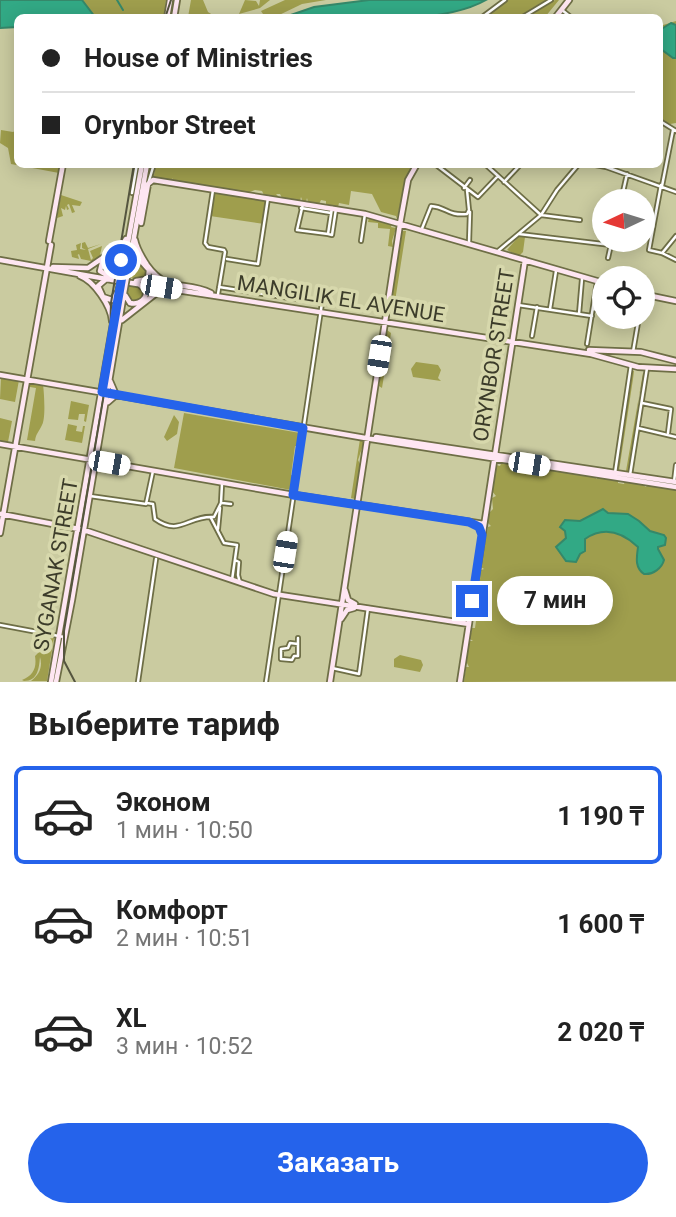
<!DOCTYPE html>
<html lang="ru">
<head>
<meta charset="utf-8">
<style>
  :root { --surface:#fff; --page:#f6f6f6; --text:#222; --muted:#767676; --line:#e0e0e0; --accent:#2563eb }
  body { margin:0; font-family:Roboto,sans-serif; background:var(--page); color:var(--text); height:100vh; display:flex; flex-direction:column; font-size:26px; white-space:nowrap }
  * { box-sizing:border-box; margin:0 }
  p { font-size:23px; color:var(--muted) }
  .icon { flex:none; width:38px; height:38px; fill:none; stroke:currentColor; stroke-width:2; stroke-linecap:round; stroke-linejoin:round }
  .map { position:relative; height:682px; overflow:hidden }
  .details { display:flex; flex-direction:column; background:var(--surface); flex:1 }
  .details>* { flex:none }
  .banner { position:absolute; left:14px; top:14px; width:649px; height:154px; border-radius:10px; box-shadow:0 4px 18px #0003; display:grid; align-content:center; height:154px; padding:0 28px; background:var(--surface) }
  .needle { width:46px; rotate:266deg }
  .buttons { position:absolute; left:592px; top:189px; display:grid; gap:14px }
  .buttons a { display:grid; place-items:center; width:63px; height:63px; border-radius:50%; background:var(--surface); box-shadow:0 4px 18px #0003; font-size:35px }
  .end { position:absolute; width:32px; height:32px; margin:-16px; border:9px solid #2563eb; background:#fff; box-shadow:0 0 0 4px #fff }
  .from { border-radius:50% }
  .bubble { position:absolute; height:49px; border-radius:24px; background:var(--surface); box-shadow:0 4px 18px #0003; font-size:23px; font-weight:700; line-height:49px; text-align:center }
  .car { position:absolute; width:21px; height:42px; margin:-21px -10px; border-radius:9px; box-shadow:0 0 5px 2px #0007; background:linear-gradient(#fff 24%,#345 0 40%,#fff 0 76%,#345 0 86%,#fff 0) }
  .banner b { display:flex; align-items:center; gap:24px; height:66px; font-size:26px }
  .banner b+b { border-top:2px solid var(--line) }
  .banner i { width:18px; height:18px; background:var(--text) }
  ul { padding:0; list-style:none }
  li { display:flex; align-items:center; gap:21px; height:98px; margin:0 14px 10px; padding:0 14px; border:4px solid transparent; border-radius:10px }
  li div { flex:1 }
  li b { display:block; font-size:26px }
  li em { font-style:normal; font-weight:700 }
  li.on { border-color:var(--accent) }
  li>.icon { width:63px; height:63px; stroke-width:1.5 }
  h2 { padding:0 28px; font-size:32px; line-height:84px }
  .action { display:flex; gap:14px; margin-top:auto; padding:14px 28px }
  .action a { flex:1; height:80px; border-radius:42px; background:var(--accent); color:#fff; font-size:28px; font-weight:700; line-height:80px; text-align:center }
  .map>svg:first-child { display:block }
</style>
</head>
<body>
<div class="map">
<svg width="676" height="682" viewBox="0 0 676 682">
  <rect width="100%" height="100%" fill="#cacba0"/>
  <path fill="#9f9e4d" d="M82,0H166L164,18L95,17Z
    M191,0H203L208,12L216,17H188Z
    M245,0L256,1L259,6L260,0H270L260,8L239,14Z
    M285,0H326L302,4L275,17H265L261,11Z
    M506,0H549L518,17L484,18Z
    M555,0H559L545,17H525Z
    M676,21V123L670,124L660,120V26Z
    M1,130L13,132L17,130L18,164L61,165L59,173L11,164L8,148L0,143Z
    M156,164L413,165L403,190L397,219L396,216L381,212L372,194L351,191L349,205L339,203L338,207L326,205V201L321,200L319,204L308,202L307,198L306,202H303L301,197L300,201L282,198L280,194H276L279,197L264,195L262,191L255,190L247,193L173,182V178L171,182L153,179L151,175H154Z
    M214,192L266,200L264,224L210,216Z
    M61,195L82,202L80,206L72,205L75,212L72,213L69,204L67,205L69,209L67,210L66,206L65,210L61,208L63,216L57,218Z
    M369,217L392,224L391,227L396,228L392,241L393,247L388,246L390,229L378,228V223L368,222Z
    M402,231H406L393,314L389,313Z
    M519,236L525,237L523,252L519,256L507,250Z
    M85,242L88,248L101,244L88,249L91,260L93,258L90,251L102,246L100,255L114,249L90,265L91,261L81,259L79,254L76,256L78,255L79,259L72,257L71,251L77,250L76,245L81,243L80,249L86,250L82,248V243Z
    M111,257H118L121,263L119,276L107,274L102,270L101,266Z
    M139,262L148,269L147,278L141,280L130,278L133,265Z
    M129,285L140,287L145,290L142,299L131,303L127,295Z
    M387,330L391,333L382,388L379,386Z
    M416,362L438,365L441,370L438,378L441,381L413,377L411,369Z
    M631,371H634L633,379L619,471L616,470L627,397L629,395Z
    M643,373H645L639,396L630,472L626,471Z
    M1,377L19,380L15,402L0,399Z
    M30,382L43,384C44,392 46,418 42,425C39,432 36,433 35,441L27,440L36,388L30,387Z
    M71,401L89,405L86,422L84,421L85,414H79L78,420L68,419Z
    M184,413L300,433L298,446H295L291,475L294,476L291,490L174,468Z
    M174,415L179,422L177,434L167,441L164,437Z
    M0,418L12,421L8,442L0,441Z
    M68,424L77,426L76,431L82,432L83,426H85L82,443L65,440Z
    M360,439L364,442L358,460L360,464L355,499L351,498Z
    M502,461L511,465L526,466L527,469L534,467L596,476V479L599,477L618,480V483L624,484L625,481L644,484L645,487L649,485L676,489V681L464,682L466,667H469L466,661L469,641H473L470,639L472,628H475L476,621H473L476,607L479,604L477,590L479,589L481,570L484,569L481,567L488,527L491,526L488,523L489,513L493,509L492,498L496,496L492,491L496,465L500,466Z
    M50,637L54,638L47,681H31C39,675 43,667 40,657C39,668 38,681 24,681L22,680C33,676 37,668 35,656L48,643Z
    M400,655L421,660L423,665L420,672L394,667V659Z"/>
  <path fill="#32a985" stroke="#35886a" stroke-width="2" d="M0,0H82L95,17L18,18L17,27L0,28Z
    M369,0H486C439,27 341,18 285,17L314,7Z
    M671,23L676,25V58H673L662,50L660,51V30Z
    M603,509L608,513L628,514L639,521L650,531L664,535L666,538L665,545L658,547V549L664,560C662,568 653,575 644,574C634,567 637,556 638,547C622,532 604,526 585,539V551L580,554L576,562L566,561L556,547L566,538L565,531L560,527L565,520L580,521Z"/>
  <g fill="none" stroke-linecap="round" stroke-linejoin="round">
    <path stroke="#35886a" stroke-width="2" d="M117,0L123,10"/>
    <g stroke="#6e6e46" stroke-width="6">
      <path id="street" d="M562,10L572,18
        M481,18L505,0
        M521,18L551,0
        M660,121L676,131
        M435,164L478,197L498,176
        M485,164L541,215L580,220
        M590,164L606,167L676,192
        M504,182L521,164
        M148,184L154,164
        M661,185L649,250L662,253L676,260
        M662,186L673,130
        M464,188L470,180
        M213,190L205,243L208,247L224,250L225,252L218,294
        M132,193L137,164
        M621,201L627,174
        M303,204L297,230L328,234
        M301,208L331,213
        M332,208L328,234L332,235L336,209
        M642,221L649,223L648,235L651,237
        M421,231L431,206C447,207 447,216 467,214L469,210L467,190
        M519,234L611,245
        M361,241L365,214
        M469,243L470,212
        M498,251L541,215L557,190L579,164
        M663,252L676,236
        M608,258L612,240
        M227,259L258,264L268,198
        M219,287L322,303L266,682
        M518,305L592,316
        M353,308V303
        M550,309L556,271
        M593,309L604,310
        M579,314L582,279
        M532,336L537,307
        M587,344L597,282
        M633,352L639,317
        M642,403L671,409L668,433
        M638,428L676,437
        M615,473L631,365
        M630,475L647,368
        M674,482L676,465
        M90,496L146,504L153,471
        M147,503L153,504L155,519C180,537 188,515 214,517L221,503L222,484
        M222,503L231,504
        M211,518L224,543L237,545L232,580
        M218,529L220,508
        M235,560L239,562L238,575L240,583
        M0,625L64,637
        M298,644L290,643L288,648L281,649V659L292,660L294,656H298V638
        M332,668L359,674L368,608
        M138,682L156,559"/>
    </g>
    <g stroke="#6e6e46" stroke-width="8">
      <path id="secondary" d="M167,18L170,0
        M174,18L177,0
        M555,18L569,0
        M141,223L148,184L153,180L365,214L604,283
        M135,240C137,250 142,257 147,265C168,294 184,280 211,293
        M49,241L63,164
        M0,260L118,281L591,354L638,367L676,369
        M53,267L88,268L123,244L126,239
        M130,267L134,262L141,261L149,270L148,279L136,281
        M123,270L142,164
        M128,271L147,164
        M80,276C94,281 111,306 112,321
        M110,277L100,271L102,263L115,255L120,257L122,263
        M105,280L98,286L103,297L112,300L117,293
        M642,294L676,301
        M125,295L130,303C142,306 153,293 140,285
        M122,320L159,291L166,290
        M589,350L641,352L676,361
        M0,375L371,439L676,487
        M108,402L116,395L110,381
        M376,437L676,482
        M0,444L288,494L484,524
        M1,514L84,530L274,594L469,624
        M0,533L51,245
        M345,590L348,600L355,604
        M341,619L347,610L354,608
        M456,620L466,617L469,609
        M51,682L119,289
        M56,682L72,600L124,293
        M330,682L400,224L408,180L417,164
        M460,682L525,260"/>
    </g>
    <use href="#street" stroke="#fff" stroke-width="2.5"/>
    <use href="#secondary" stroke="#fee6f2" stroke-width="4.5"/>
    <path stroke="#55553f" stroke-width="2" d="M165,18L171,0
      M75,682L64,661V631L109,364L111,303L134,164"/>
    <g stroke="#6e6e46" stroke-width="8" stroke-linecap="butt">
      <path id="secondary-bridge" d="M119,289L123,270
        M124,293L128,271"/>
    </g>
    <use href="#secondary-bridge" stroke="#fee6f2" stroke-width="4.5"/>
  </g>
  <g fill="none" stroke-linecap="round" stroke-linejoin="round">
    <path stroke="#2563eb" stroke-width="9" d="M121,260L123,270L102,392L303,428L293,495L469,522L479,527L482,535L472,601"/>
  </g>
  <g text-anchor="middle" stroke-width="7" stroke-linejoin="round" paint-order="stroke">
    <g font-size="21" fill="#3c3c2a" stroke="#d7d8ac">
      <text transform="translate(341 299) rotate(9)" y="7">MANGILIK EL AVENUE</text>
      <text transform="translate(494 355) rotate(-81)" y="7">ORYNBOR STREET</text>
      <text transform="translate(56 565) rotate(-80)" y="7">SYGANAK STREET</text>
    </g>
  </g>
</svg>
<div class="buttons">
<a><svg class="needle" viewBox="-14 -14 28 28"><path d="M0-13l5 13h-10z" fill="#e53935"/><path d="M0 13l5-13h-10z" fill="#767676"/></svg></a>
<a><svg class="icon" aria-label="locate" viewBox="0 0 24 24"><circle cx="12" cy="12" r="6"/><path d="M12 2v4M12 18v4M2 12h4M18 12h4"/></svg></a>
</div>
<i class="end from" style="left:121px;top:260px"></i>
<i class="end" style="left:472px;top:601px"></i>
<div class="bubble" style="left:497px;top:576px;width:116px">7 мин</div>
<i class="car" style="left:161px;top:287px;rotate:99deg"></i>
<i class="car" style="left:379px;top:356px;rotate:189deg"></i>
<i class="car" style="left:109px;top:463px;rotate:100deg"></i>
<i class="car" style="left:529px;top:464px;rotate:99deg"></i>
<i class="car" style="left:285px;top:552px;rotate:9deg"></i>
<div class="banner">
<b><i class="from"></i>House of Ministries</b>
<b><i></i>Orynbor Street</b>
</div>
</div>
<section class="details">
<h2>Выберите тариф</h2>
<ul>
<li class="on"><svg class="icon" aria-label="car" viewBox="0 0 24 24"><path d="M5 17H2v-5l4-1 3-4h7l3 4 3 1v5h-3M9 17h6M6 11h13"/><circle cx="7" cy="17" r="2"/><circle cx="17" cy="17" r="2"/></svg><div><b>Эконом</b><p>1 мин · 10:50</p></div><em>1 190 ₸</em></li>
<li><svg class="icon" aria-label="car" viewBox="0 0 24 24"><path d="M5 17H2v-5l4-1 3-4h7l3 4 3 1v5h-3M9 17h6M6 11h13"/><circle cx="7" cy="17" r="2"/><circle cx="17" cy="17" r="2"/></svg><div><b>Комфорт</b><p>2 мин · 10:51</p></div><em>1 600 ₸</em></li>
<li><svg class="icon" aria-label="car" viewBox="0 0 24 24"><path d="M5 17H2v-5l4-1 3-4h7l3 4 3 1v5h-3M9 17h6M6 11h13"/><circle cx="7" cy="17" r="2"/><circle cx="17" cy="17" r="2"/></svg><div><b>XL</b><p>3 мин · 10:52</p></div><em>2 020 ₸</em></li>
</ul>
<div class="action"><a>Заказать</a></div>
</section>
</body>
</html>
